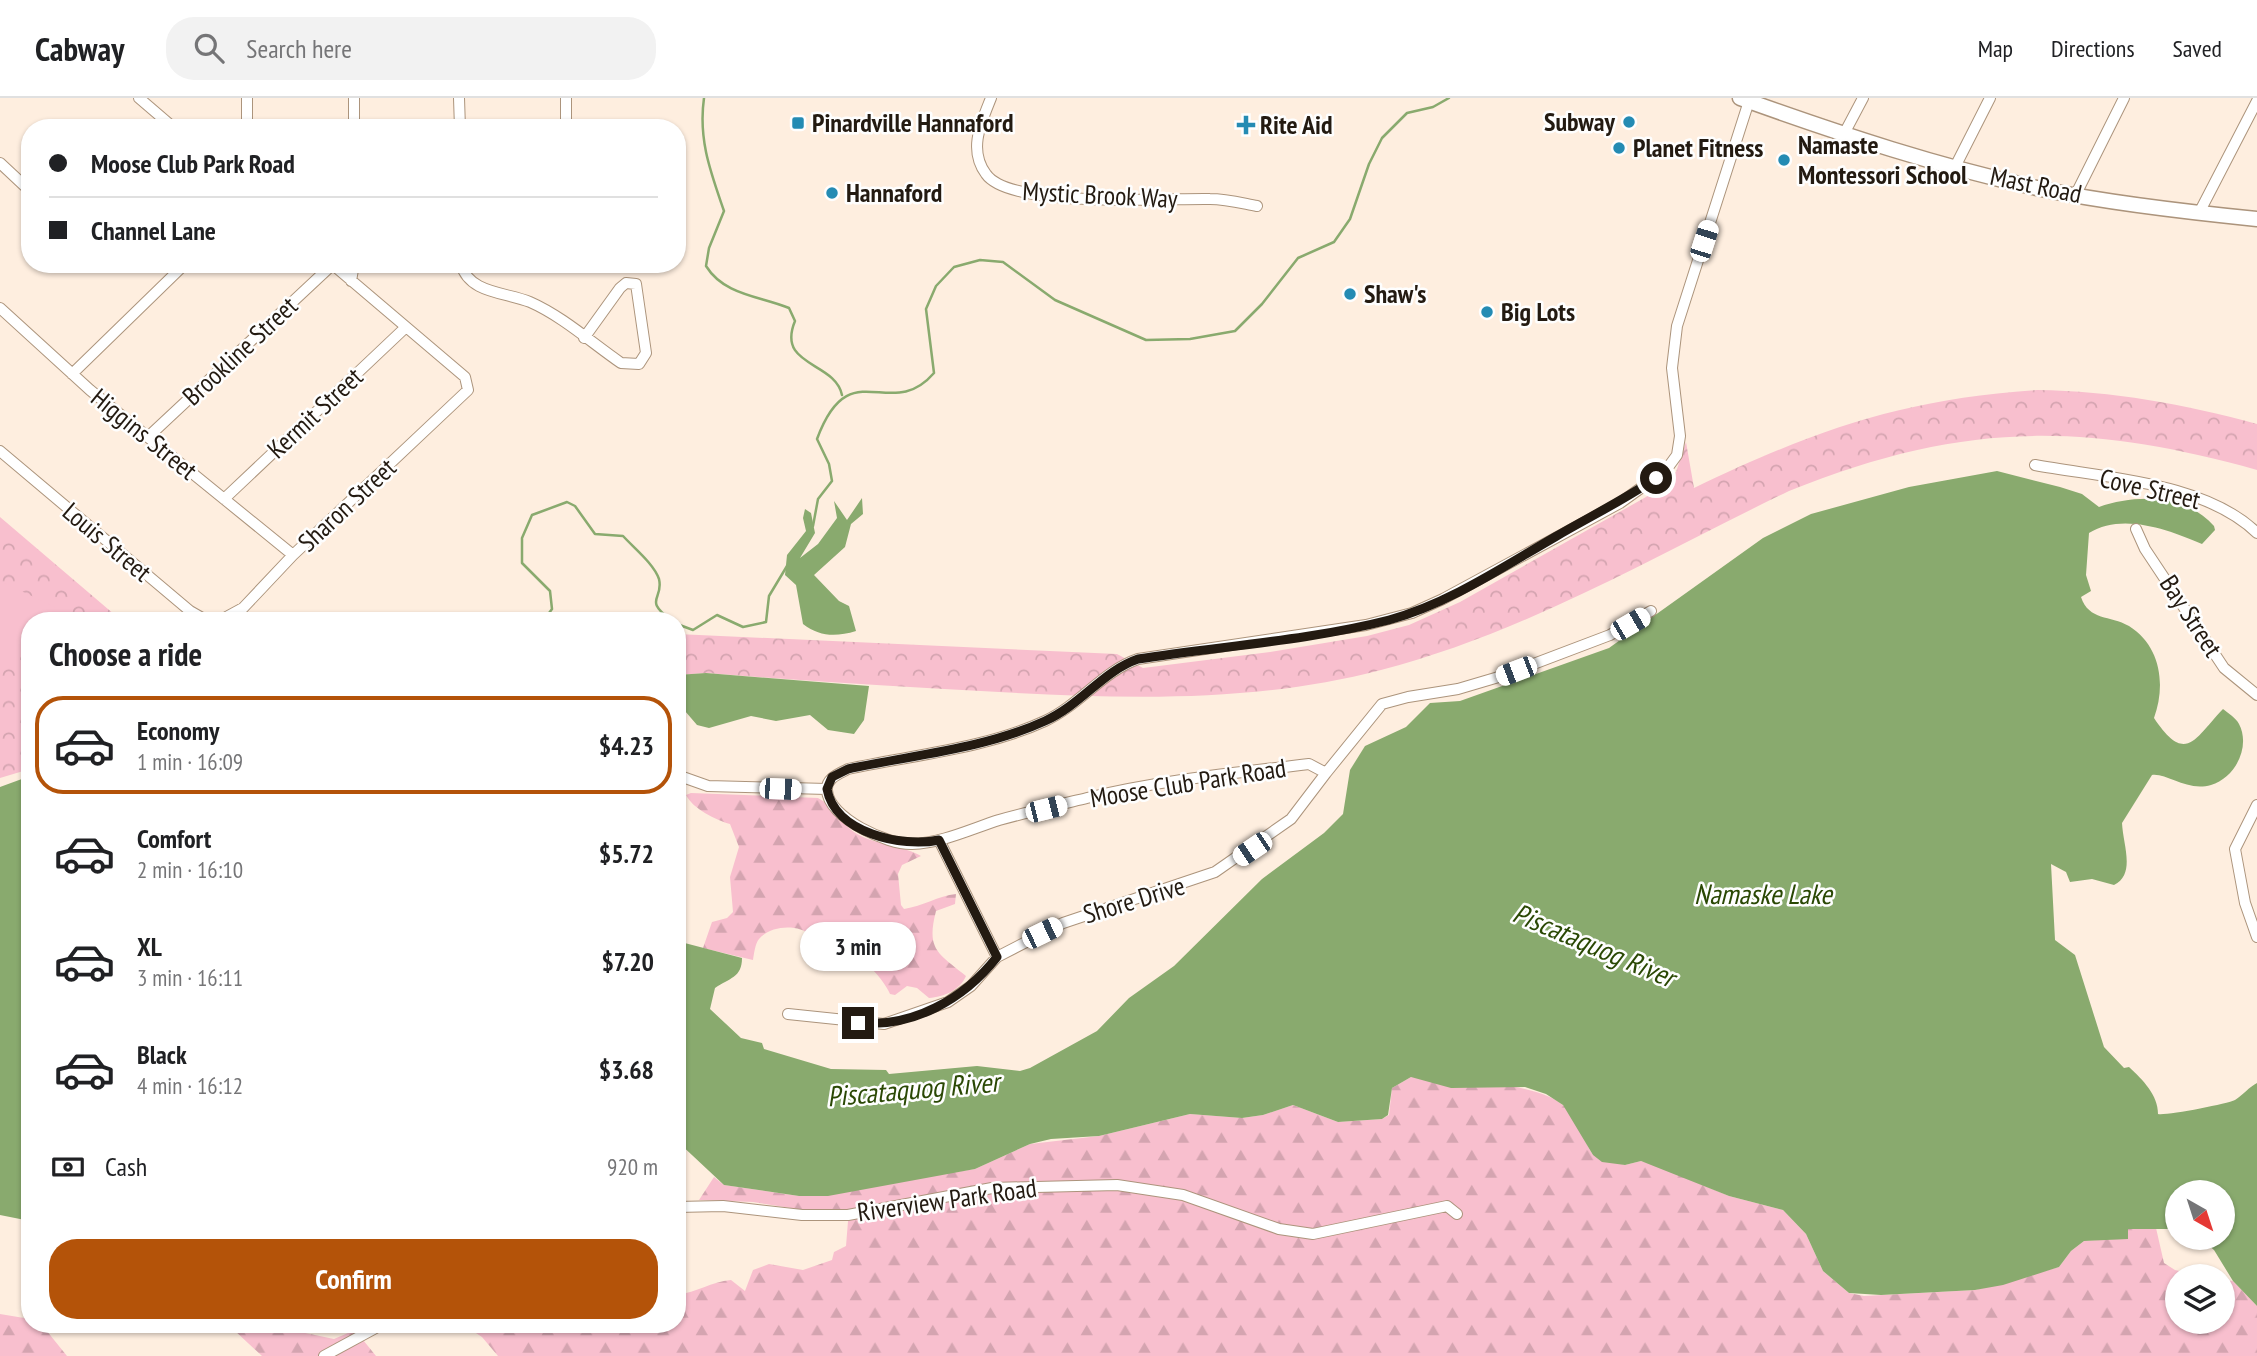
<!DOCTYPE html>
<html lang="en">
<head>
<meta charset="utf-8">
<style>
  :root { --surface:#fff; --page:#f2f2f2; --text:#202124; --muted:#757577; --line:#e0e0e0; --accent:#b45309 }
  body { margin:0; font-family:"PT Sans Narrow",sans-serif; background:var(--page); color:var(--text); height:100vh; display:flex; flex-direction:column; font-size:26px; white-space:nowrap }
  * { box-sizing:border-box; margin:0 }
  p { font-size:23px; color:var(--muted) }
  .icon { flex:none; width:38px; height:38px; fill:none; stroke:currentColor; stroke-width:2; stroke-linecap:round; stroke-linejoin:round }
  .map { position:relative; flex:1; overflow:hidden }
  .panel { position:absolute; left:21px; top:514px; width:665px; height:721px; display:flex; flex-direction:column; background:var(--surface); border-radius:28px; box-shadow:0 2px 5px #0004 }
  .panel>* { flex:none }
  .guide { position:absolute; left:21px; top:21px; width:665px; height:154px; border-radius:28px; box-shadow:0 2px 5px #0004; display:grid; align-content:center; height:154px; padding:0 28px; background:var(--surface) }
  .needle { width:46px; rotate:141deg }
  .tools { position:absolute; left:2165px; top:1082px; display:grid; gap:14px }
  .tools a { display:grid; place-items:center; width:70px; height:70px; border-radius:50%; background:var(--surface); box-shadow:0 2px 5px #0004; font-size:35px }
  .end { position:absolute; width:32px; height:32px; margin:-16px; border:9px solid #231a11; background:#fff; box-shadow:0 0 0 4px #fff }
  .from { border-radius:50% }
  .bubble { position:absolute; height:49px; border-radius:24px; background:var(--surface); box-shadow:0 2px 5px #0004; font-size:23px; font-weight:700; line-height:49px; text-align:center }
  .car { position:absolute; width:21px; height:42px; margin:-21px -10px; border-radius:9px; box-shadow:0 0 5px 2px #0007; background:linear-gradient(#fff 24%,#345 0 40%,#fff 0 76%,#345 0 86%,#fff 0) }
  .guide b { display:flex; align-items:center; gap:24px; height:66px; font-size:26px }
  .guide b+b { border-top:2px solid var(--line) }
  .guide i { width:18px; height:18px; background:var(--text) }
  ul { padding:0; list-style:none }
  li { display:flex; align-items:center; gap:21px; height:98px; margin:0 14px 10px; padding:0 14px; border:4px solid transparent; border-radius:28px }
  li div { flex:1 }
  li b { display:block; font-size:26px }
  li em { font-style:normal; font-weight:700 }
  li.current { border-color:var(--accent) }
  li>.icon { width:63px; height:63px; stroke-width:1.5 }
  h2 { padding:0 28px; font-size:32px; line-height:84px }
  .pay { display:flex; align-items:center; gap:18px; height:77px; padding:0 28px; font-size:26px }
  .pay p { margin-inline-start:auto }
  .action { display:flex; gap:14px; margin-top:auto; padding:14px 28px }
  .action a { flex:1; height:80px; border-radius:28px; background:var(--accent); color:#fff; font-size:28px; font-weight:700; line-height:80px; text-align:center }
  header { display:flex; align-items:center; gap:42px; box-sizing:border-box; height:98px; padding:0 35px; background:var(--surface); border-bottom:2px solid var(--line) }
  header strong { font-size:33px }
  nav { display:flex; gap:38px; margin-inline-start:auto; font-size:24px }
  .search { width:490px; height:63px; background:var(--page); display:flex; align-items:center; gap:18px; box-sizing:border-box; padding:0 24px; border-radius:28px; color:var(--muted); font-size:26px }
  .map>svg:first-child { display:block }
</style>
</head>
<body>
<header>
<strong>Cabway</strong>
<div class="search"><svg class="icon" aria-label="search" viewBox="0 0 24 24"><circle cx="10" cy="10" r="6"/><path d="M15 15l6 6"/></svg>Search here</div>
<nav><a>Map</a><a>Directions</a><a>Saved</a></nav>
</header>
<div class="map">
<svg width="2257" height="1258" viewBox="0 0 2257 1258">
  <defs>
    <pattern id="forest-firs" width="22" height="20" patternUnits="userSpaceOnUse" patternTransform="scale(1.75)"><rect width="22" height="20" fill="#f8bfce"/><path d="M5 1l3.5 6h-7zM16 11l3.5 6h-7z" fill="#d4a4b0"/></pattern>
    <pattern id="park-crowns" width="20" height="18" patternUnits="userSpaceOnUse" patternTransform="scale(1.75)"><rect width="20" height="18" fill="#f8bfce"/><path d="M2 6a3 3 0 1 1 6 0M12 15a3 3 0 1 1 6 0" fill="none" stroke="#d4a4b0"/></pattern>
  </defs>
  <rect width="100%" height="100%" fill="#feeedf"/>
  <path fill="url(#forest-firs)" d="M691,695L818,700C834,708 842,728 859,737C877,747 905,748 921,758L902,767L898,776L901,807L904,811C923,808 938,798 956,796L955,806L936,813C926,852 938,855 966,878C960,892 944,899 929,900L917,890L907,888L895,897L890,896C884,880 849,844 832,842L820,858H814L811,837C798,826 771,827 759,841C755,846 754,856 753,862L703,850L712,824L727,820L733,814L730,779L739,749L730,726C716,722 693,711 686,697Z
    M1411,979C1446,980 1542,984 1565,1009C1578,1022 1583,1041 1593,1057L1625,1067L1641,1063L1655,1067L1729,1098L1783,1112L1806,1136L1823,1173L1849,1195L1864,1198L1975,1192L2059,1169L2071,1153L2084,1143L2128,1140V1131L2156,1130L2164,1165L2175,1172L2202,1178H2177V1223H2222L2223,1182L2233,1183L2257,1208V1258H498L482,1239L464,1227H677V1197C697,1194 711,1184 731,1182L745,1193L753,1172L769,1166L803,1172L832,1162L834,1154L846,1148L849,1111L823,1115L753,1104L699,1102L714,1079L724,1087L799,1098L975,1071L1030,1046L1099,1038L1190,1016L1242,1020L1263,1017L1293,1007L1338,1024L1382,1021L1389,1017L1392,990Z
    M0,1216L30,1221V1227H42L67,1258H0Z
    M243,1227H267L334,1241L355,1232L376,1258H262L234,1232Z"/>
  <path fill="url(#park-crowns)" d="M2037,292C2113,293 2184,306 2257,326V372C2081,323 1960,324 1789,393C1656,457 1525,535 1381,572C1255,605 1128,601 999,594C901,589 804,583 706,575L677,577V536L1117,556L1143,570L1270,554L1367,538L1409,527L1460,504L1646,399L1676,374L1686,344L1694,390C1815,332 1902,301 2037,292Z
    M0,419L122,523H30V671L0,680Z"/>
  <path fill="#f8bfce" d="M0,483L55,509L46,523H30V546L0,572Z"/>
  <path fill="#89aa6e" d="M1997,373L2060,389L2082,396L2099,409C2137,396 2186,396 2214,428L2215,432L2202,446C2170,432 2122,414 2089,435L2086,477L2091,493L2081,499C2089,523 2110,517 2129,528C2161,548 2166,587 2154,620C2186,668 2195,640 2223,611C2228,615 2236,620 2239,626C2251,649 2235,680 2211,687C2187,694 2167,675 2152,677L2122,725C2123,747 2136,776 2114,787L2092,781L2070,784L2066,774L2051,766L2055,842L2075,857L2104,949L2124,970L2129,969C2143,982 2158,997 2158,1016C2165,1018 2227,1006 2235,1002C2243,997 2249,989 2257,985V1208L2233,1183L2214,1152L2199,1139H2222V1094H2177V1131H2128V1141L2084,1143L2071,1153L2059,1169L2003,1187L1975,1192L1881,1197L1849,1195L1823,1173L1806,1136L1783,1112L1729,1098L1641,1063L1625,1067L1602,1064L1593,1057L1563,1007L1546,996L1525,989L1451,990L1411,979L1392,990L1388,1017L1382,1021L1338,1024L1293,1007L1263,1017L1242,1020L1190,1016L1099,1038L1051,1041L1030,1046L975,1071L828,1098H799L724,1087L677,1043V843L742,860C742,880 729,880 715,890L710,911L741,940L762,945L764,951L831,971L886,972L889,976L977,968L1020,973L1030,970L1097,933L1129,900L1174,868L1262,781L1324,735L1343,716L1350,672L1365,648L1406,629L1430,605L1460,603L1609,550L1763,440L1811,416L1909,389Z
    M862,400L863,416L851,426L845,449L814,477L839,503L849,508L856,533C836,539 820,539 803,526L796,487L785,477L787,457L806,433L803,420L805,411L811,415L815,435L800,460L818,446L837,420L834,403L847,422Z
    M706,575L869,588L864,622L854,636L828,632L810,617L776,623L751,618L709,630L697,627L685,613L677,595V577Z
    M30,678V1123L0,1117V689Z"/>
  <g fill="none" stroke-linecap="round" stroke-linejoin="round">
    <path stroke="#89aa6e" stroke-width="2.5" d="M704,0C698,42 711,75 724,113L709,150L706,168C724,197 759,198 789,210L795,223C776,269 835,263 842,297
      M813,428L818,401L832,383L829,366L817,341C850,252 890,326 934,275L926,211L936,188L954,169L980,162L1003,164L1055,202L1146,242L1190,241L1235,233L1262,206L1298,160L1334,144L1350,121L1369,66L1382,40L1407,15L1433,9L1449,0
      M543,523L552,511L550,493L522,465V440L532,417L567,404L575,408L595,436L623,438C634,450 654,466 659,481C664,503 642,500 672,523
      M677,526L693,532L717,517L743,529L766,524L769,498L787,468"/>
    <g stroke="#ac947c" stroke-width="12">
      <path id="minor" d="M139,0L174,30
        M354,0V30
        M459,0L460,30
        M566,0V30
        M991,0C981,25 968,52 986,76C1010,111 1166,100 1210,101C1226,101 1241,105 1257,108
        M247,30V0
        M1845,34L1863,0
        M0,65L30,93
        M1955,69L1990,0
        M2075,98L2124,0
        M2199,115L2257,3
        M461,166C469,196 506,194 530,204C562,218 592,245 621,265L639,266L646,255L636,186L626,185L620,190L584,240
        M351,183L354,166
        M0,210L90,292L293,457
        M72,276L185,166
        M148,339L332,167
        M0,353L190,513L204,521L221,522L243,510L293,457L468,292L465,279L332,166
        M2035,367C2105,380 2205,384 2257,435
        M224,401L406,229
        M2136,431L2145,451L2224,570L2257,597
        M1651,513L1610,537L1502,578L1458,591L1408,599L1382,606L1326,675L1309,666C1235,675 1160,682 1087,700C1058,707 1028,714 999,722C971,731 942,745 912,746C888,747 828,720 827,692C826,680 839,676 848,671C913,657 984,651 1045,623C1081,606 1103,573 1138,561L1366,527L1412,515L1443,501L1620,405L1666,372L1677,357L1680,338L1672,270L1677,228L1749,3
        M677,677L708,688L827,691
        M2257,707L2235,751L2245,805L2257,839
        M939,742L997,859
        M788,916L884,926L948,904L971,888L997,859L1063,825L1215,774L1291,721L1326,675
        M677,1109L723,1108L802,1117H848L992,1090L1117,1087L1183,1097L1279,1131L1313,1136L1447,1108L1457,1116
        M324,1258L381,1227"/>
    </g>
    <g stroke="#ac947c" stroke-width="17">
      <path id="secondary" d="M1740,0C1840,36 1943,70 2046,92C2115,106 2187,114 2257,121"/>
    </g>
    <use href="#minor" stroke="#fff" stroke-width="10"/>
    <use href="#secondary" stroke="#fff" stroke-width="14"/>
  </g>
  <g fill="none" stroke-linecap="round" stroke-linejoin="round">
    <path stroke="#231a11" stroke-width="9" d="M858,925C913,930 964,901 997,859L939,742C902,750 835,735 827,691L832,679L848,671C913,657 984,651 1045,623C1082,606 1103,573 1138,561C1221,548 1307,543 1389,522C1448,506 1503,469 1555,439C1589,419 1624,402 1656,380"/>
  </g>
  <g fill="#248bb3" stroke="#fefefe" stroke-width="2.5">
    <circle cx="1629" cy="24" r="7"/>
    <rect x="791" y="18" width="14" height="14" rx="3.5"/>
    <path d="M1242.5 16.5h7v7h7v7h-7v7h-7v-7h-7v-7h7z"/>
    <circle cx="1619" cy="50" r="7"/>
    <circle cx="1784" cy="62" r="7"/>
    <circle cx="832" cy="95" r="7"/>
    <circle cx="1350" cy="196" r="7"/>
    <circle cx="1487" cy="214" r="7"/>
  </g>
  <g text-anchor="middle" stroke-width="5" stroke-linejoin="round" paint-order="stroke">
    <g font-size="26" font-weight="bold" fill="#231a11" stroke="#fefefe" text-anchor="start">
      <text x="1615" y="33" text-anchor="end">Subway</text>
      <text x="812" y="34">Pinardville Hannaford</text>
      <text x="1260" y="36">Rite Aid</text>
      <text x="1798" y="56">Namaste<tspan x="1798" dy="30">Montessori School</tspan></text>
      <text x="1633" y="59">Planet Fitness</text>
      <text x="846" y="104">Hannaford</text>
      <text x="1364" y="205">Shaw's</text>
      <text x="1501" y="223">Big Lots</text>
    </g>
    <g font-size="26" fill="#231a11" stroke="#fefefe">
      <text transform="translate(2036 87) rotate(12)" y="9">Mast Road</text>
      <text transform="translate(1100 97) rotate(3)" y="9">Mystic Brook Way</text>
      <text transform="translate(240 253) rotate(-43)" y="9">Brookline Street</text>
      <text transform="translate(315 315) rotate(-43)" y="9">Kermit Street</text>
      <text transform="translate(144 336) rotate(39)" y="9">Higgins Street</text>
      <text transform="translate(2150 391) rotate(13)" y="9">Cove Street</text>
      <text transform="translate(347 407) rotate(-43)" y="9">Sharon Street</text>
      <text transform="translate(107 444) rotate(40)" y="9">Louis Street</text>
      <text transform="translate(2191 518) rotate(57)" y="9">Bay Street</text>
      <text transform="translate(1188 685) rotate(-9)" y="9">Moose Club Park Road</text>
      <text transform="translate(1134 802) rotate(-17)" y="9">Shore Drive</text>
      <text transform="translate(947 1102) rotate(-8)" y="9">Riverview Park Road</text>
    </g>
    <g font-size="28" font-style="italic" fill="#2a4804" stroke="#fefefe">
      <text x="1763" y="806">Namaske Lake</text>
      <text transform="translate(1594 847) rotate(23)" y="10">Piscataquog River</text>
      <text transform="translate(913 991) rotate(-5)" y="10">Piscataquog River</text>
    </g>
  </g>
</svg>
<div class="tools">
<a><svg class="needle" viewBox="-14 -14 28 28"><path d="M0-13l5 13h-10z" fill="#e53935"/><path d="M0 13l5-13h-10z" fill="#757577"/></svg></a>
<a><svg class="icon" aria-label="layers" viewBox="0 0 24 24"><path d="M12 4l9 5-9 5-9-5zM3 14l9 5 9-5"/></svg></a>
</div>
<i class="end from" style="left:1656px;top:380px"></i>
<i class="end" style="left:858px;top:925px"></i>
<div class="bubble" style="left:800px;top:824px;width:116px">3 min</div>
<i class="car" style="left:1704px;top:143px;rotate:18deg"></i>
<i class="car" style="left:1630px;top:526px;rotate:60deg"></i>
<i class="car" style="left:1516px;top:573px;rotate:249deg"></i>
<i class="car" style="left:780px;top:691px;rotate:92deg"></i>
<i class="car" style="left:1046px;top:711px;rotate:76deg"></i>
<i class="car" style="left:1252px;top:751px;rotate:236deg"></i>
<i class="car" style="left:1042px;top:835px;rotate:64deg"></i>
<div class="guide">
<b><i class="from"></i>Moose Club Park Road</b>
<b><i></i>Channel Lane</b>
</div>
<section class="panel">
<h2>Choose a ride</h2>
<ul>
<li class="current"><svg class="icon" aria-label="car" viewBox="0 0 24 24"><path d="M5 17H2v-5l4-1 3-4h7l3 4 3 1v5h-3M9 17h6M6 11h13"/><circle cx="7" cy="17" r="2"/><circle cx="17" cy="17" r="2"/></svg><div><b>Economy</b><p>1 min · 16:09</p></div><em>$4.23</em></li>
<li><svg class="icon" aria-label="car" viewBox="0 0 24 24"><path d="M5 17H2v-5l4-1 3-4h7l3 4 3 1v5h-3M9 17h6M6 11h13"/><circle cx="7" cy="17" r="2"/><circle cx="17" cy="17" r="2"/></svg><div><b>Comfort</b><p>2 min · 16:10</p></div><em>$5.72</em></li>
<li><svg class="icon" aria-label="car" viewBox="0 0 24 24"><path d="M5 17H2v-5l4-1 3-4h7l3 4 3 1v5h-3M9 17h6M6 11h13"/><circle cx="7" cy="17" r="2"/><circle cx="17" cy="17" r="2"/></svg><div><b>XL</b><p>3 min · 16:11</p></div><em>$7.20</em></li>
<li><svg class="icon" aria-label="car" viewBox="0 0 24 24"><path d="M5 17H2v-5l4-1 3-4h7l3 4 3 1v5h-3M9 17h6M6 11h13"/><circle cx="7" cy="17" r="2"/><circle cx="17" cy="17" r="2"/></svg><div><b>Black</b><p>4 min · 16:12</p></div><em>$3.68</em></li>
</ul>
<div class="pay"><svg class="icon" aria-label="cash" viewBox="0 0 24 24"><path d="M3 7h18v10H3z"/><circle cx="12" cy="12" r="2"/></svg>Cash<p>920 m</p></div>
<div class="action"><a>Confirm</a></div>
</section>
</div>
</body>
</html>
